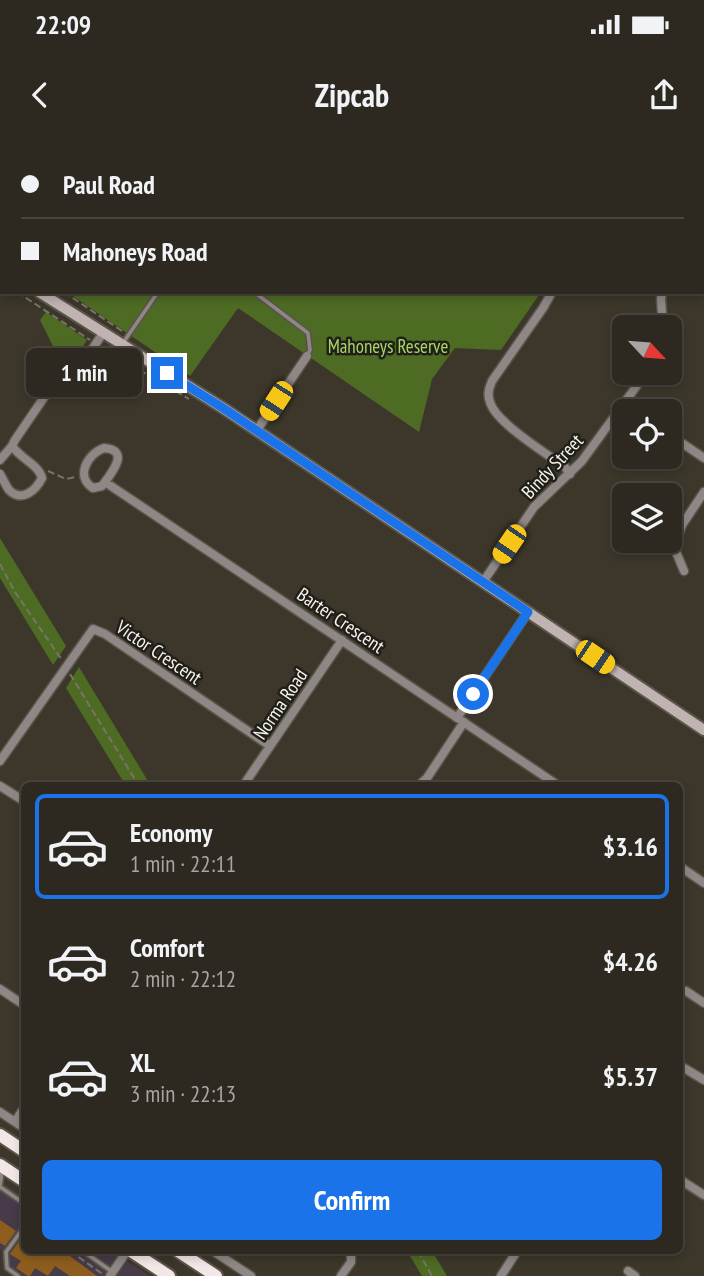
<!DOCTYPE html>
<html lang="en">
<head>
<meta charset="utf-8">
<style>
  :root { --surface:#2d2920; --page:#353129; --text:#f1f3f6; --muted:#a7a6a5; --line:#48453e; --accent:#1a73e8 }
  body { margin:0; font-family:"PT Sans Narrow",sans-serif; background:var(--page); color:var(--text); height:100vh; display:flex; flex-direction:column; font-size:26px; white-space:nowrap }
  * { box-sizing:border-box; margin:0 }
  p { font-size:23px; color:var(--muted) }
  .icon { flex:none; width:38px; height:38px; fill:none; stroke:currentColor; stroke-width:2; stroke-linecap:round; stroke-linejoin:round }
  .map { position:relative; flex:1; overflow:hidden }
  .details { position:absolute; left:21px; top:642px; width:662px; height:472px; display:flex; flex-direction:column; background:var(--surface); border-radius:10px; box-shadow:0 4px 10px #0003,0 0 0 2px var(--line) }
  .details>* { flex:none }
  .hud { position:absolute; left:0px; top:0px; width:705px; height:154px; box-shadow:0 4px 10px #0003,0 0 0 2px var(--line); display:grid; align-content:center; height:154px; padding:0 21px; background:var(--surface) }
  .needle { width:46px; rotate:116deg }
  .controls { position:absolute; left:612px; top:175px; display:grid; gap:14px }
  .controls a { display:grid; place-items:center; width:70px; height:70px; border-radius:10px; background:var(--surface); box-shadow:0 4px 10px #0003,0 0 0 2px var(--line); font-size:35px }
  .end { position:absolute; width:32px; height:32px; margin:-16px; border:9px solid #1a73e8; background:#fff; box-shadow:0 0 0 4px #fff }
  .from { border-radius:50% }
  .bubble { position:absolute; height:49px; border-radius:10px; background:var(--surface); box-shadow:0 4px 10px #0003,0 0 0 2px var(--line); font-size:23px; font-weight:700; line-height:49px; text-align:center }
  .car { position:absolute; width:21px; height:42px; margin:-21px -10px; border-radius:9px; box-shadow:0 0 5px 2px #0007; background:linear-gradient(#f5c518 24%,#345 0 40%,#f5c518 0 76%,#345 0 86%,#f5c518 0) }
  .hud b { display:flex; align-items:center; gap:24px; height:66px; font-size:26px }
  .hud b+b { border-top:2px solid var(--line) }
  .hud i { width:18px; height:18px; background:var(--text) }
  ul { padding:12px 0 0; list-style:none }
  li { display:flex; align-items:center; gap:21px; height:105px; margin:0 14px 10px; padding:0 7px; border:4px solid transparent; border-radius:10px }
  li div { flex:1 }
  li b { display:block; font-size:26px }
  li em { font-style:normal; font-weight:700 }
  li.active { border-color:var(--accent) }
  li>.icon { width:63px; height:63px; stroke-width:1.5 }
  .button { display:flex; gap:14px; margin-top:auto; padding:14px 21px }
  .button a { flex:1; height:80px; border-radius:10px; background:var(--accent); color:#fff; font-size:28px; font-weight:700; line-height:80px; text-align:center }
  .status { display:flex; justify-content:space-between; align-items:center; height:49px; padding:0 35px; background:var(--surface); direction:ltr }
  .status svg { height:19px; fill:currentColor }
  header { display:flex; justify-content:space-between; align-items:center; height:91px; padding:0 21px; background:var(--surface); font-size:32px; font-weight:700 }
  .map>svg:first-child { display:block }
</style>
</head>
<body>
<div class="status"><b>22:09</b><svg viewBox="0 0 49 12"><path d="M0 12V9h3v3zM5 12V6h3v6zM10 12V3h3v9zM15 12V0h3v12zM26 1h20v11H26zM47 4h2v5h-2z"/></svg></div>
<header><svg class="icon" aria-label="back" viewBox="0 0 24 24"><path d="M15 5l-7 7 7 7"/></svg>Zipcab<svg class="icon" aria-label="share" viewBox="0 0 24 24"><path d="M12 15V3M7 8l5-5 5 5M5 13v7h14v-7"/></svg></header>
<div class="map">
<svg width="704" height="1136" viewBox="0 0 704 1136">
  <rect width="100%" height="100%" fill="#3c372a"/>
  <path fill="#473a49" d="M0,1042L24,1057V1111H111L150,1136H24L1,1120L5,1114L0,1110Z"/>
  <path fill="#4e6b23" d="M161,0H473L476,2H160Z
    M67,152H541L501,210L455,208L432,239L419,292L238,168L190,236Z
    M46,172L87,200L72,223L57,214L40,180Z
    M0,398L66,506L53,525L0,438Z
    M79,527L151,646H126L66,548Z
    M407,1111H432L447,1136H422Z"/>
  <path fill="#8e5d1d" d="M0,1080L16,1091L5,1106L0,1103Z
    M23,1096L24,1097V1111H63L97,1136H70L55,1126L48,1136L35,1128L30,1136H28L16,1128L21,1121L10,1114Z"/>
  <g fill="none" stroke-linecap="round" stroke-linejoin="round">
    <g stroke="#5a5549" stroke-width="7">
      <path id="service" d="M254,152L308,193L310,210L307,216
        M123,203L158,152
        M0,1046L2,1031
        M0,1047L22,1062L24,1060
        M83,1111L111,1131
        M18,1136L7,1128L6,1112L24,1087"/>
    </g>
    <g stroke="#5a5549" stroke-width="11">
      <path id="minor" d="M58,2L59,0
        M155,2L156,0
        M607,2L608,0
        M704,85V84
        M552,152L543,168L492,241C489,248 487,254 490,262C495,282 547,314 565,327L570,334
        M662,152L661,159L663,187
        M625,263L636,271
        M257,290L307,216
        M670,295L704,318
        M104,308C132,310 110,335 102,346L93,348C75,337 87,314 104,308Z
        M0,320L12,306L15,300L47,253L73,238L103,193
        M0,334C3,339 6,346 9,350C22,363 36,350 42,338C38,324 21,319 12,306
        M105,342L559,646
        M684,431L674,407L682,385L704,352
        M483,442L534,367L582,321L646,233
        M457,578L528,472
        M0,621L93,489L105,494L270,606
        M0,646L24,661
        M243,646L342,500
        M418,646L427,638L464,582
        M679,726L704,743
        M0,849L24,865
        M679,851H686L704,863
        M679,925L704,940
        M0,972L24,988
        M15,982L24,968
        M679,1039L704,1055
        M213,1111L251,1136
        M628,1131L635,1136
        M110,1136L127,1111
        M341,1136L351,1122V1111
        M501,1136L517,1111"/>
    </g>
    <g stroke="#5a5549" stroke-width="14">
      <path id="secondary" d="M0,126L2,127
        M39,152L223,268L704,590"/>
    </g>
    <g stroke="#5a5549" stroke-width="16">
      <path id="trunk" d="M0,995L24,1011
        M0,1025L24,1041
        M131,1111L169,1136
        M178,1111L216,1136"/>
    </g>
    <path stroke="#797468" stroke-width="2" stroke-dasharray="7 3.5" stroke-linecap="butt" d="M143,2L144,0
      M346,2V0
      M466,2V0
      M0,109L2,110
      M0,141L2,142
      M17,152L90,200
      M64,152L122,191
      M103,209L189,259
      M48,331L66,339L75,337
      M0,424L15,452L62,520
      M70,534L139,646
      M70,1111L101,1133L99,1136
      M418,1111L432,1136"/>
    <use href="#service" stroke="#8f8786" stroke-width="3.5"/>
    <use href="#minor" stroke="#8f8786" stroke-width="8"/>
    <use href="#secondary" stroke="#c0b3b2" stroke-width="10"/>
    <use href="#trunk" stroke="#f2e7e6" stroke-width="12"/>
  </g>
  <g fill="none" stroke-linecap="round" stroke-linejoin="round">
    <path stroke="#1a73e8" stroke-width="9" d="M167,233L223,268L528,472L473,554"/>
  </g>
  <g text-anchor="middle" stroke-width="5" stroke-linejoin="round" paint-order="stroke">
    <g font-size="19" fill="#a7d763" stroke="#211f19">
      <text x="388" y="213">Mahoneys Reserve</text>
    </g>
    <g font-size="19" fill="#f8f4ec" stroke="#211f19">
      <text transform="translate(552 326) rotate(-47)" y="7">Bindy Street</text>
      <text transform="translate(341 480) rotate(34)" y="7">Barter Crescent</text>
      <text transform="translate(159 512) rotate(34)" y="7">Victor Crescent</text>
      <text transform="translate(280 564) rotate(-56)" y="7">Norma Road</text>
    </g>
  </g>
</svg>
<div class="controls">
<a><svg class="needle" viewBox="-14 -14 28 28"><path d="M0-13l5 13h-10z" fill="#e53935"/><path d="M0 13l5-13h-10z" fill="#a7a6a5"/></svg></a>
<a><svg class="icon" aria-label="locate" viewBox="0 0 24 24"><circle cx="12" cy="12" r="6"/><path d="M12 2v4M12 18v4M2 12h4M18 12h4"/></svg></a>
<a><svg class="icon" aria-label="layers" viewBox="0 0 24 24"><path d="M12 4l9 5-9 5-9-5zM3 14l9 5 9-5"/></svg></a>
</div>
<i class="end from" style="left:473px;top:554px"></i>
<i class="end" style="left:167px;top:233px"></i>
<div class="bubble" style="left:26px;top:208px;width:116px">1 min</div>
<i class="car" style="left:276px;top:261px;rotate:213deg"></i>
<i class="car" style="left:509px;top:404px;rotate:214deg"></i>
<i class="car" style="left:595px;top:517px;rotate:124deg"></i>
<div class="hud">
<b><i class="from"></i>Paul Road</b>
<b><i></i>Mahoneys Road</b>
</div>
<section class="details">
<ul>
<li class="active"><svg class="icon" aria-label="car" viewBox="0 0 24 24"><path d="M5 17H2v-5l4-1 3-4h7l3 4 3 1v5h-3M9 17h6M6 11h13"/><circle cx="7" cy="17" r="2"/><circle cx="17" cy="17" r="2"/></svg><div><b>Economy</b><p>1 min · 22:11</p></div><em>$3.16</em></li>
<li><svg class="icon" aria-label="car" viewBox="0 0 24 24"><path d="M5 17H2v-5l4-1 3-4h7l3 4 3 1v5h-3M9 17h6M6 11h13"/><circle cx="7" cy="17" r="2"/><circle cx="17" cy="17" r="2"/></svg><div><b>Comfort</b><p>2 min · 22:12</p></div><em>$4.26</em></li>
<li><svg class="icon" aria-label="car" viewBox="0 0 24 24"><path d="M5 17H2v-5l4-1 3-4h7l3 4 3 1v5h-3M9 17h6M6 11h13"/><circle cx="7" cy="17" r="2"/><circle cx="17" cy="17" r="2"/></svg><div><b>XL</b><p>3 min · 22:13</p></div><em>$5.37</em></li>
</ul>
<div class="button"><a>Confirm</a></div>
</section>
</div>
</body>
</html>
